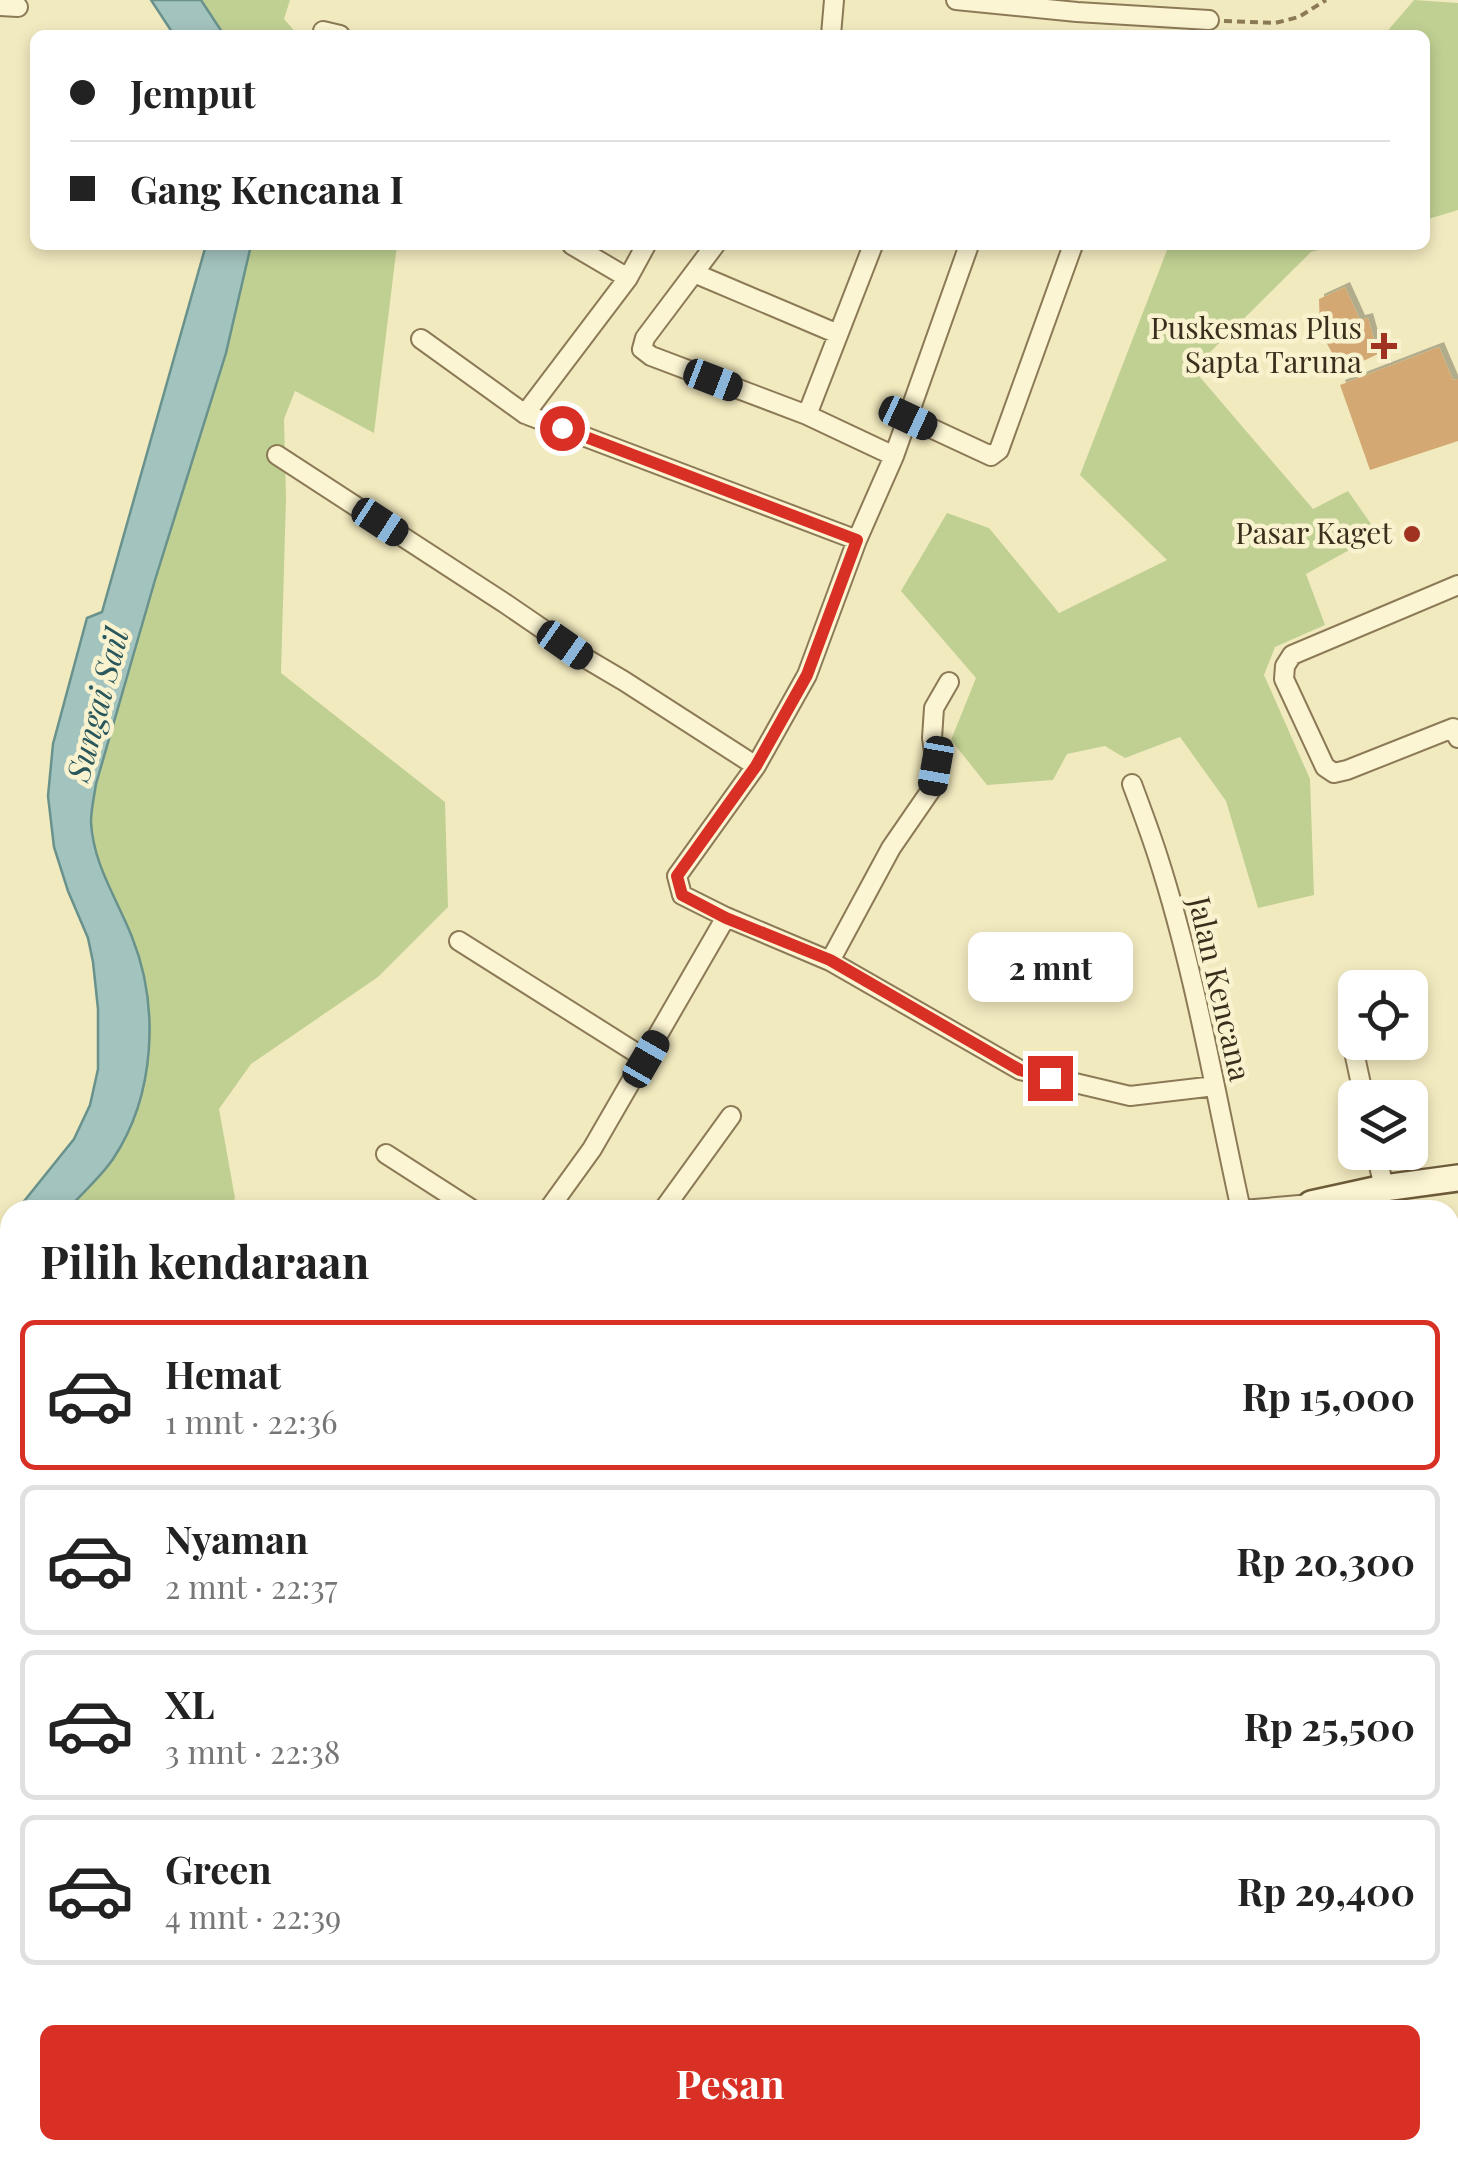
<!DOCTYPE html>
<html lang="id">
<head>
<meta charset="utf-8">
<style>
  :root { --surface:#fff; --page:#f6f6f6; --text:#222; --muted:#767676; --line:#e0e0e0; --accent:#d93025 }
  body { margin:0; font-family:"Playfair Display",serif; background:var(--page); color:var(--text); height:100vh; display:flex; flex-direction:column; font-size:38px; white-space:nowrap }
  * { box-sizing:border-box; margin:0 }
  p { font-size:32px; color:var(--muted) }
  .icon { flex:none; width:55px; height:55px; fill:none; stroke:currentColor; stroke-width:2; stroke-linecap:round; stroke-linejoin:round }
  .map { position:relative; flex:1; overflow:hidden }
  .details { position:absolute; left:0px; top:1200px; width:1460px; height:960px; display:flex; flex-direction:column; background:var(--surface); border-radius:30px 30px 0 0; box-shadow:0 5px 15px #0003 }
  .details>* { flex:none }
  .guide { position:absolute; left:30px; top:30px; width:1400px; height:220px; border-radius:15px; box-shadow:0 5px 15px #0003; display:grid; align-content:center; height:220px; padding:0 40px; background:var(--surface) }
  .controls { position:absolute; left:1338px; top:970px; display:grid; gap:20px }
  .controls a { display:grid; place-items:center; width:90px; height:90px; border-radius:15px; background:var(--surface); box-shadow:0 5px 15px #0003; font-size:50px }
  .end { position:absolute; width:45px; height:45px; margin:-22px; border:12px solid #d93025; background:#fff; box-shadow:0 0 0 5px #fff }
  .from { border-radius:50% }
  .bubble { position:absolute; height:70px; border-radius:15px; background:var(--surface); box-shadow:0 5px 15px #0003; font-size:32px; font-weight:700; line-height:70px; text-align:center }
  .car { position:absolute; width:30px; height:60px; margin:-30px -15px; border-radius:12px; box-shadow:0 0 8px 2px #0007; background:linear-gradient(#222 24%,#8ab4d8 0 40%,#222 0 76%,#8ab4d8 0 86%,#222 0) }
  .guide b { display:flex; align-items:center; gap:35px; height:95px; font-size:38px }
  .guide b+b { border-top:2px solid var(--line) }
  .guide i { width:25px; height:25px; background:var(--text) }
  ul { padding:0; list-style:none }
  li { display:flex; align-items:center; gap:30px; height:150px; margin:0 20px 15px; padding:0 20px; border:5px solid var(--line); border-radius:15px }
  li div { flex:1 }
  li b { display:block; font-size:38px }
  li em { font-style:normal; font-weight:700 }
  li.active { border-color:var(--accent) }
  li>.icon { width:90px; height:90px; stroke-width:1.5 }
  h2 { padding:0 40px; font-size:45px; line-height:120px }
  .cta { display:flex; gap:20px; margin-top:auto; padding:20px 40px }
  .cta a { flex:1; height:115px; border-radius:15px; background:var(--accent); color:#fff; font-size:40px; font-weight:700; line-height:115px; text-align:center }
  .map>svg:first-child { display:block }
</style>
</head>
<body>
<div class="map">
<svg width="1458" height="2160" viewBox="0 0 1458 2160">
  <defs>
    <filter id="shadow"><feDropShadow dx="5" dy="-5" stdDeviation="0" flood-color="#0004"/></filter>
  </defs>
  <rect width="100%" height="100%" fill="#f2eabf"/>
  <path fill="#c0d092" d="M201,0H290L284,19L298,35H224Z
    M1414,0L1458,3V210L1425,220V35H1384Z
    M251,245H397L374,433L295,391L284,419L286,498L281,673L445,802L448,907L378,977L251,1064L219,1109L235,1198L228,1210H67L104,1171L143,1087L149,1038V1013L141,964L134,941L102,871L93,840L91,817L96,784L155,580L226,353Z
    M1169,245H1336L1311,252L1193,369L1313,509L1348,491L1378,534L1306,574L1325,625L1275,647L1264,675L1310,779L1314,895L1258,908L1226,801L1180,737L1125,758L1105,746L1067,754L1053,780L987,785L951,740L976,678L901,591L947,513L989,528L1059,613L1167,560L1080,475Z
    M0,1635L10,1648V2150H593L580,2160H0Z"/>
  <path fill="#a3c3be" stroke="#69928d" stroke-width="2.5" d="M151,0H201L224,35H174Z
    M206,245H251L226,353L155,580L96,784C94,797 91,810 91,822C93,864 117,899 132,937C160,1007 155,1096 113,1159C100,1178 82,1193 67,1210H17L74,1139L90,1105L98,1069V1009L93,962L88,938L68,891L54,847L48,796L53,744L87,618L102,612Z"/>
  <path fill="#d3a872" filter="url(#shadow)" d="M1345,287L1360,320L1368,318L1378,354L1342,371L1320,331L1319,299Z
    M1439,347L1453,380L1458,379V441L1370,470L1340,385Z"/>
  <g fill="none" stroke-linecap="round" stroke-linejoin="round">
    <g stroke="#8c7a56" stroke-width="22">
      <path id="street" d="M956,0L1077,12L1209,20
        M0,6L18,7
        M323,31L340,35
        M831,35L834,0
        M572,245L628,278
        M715,245L645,338L642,349L651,356L807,415L894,456
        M969,245L894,456L857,540L807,675L756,766L677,876L682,895L726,917L830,961L1020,1070L1130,1096L1215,1086
        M694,273L838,334
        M421,339L525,414L857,540
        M525,414L628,278L646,245
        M807,415L873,245
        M907,417L991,456L999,450L1073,245
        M277,455L506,604L585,658L624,681L756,766
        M1458,585L1292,655L1285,666L1284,679L1325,767L1334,773L1347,770L1453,728L1458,738
        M1132,784C1141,808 1150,832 1158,857C1195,972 1215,1092 1241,1210
        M459,941L646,1059
        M830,961L891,848L933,787L936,766L932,738L934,708L949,682
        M1351,1038L1364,1098
        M1376,1152L1384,1188
        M386,1154L473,1210
        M548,1210L592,1149L726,917
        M663,1210L731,1116
        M1243,1210L1311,1204
        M1450,1580L1458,1577
        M0,1674L10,1670
        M1450,1902L1458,1898
        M231,2150L232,2160
        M845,2150L863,2160
        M1337,2150L1339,2160"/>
    </g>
    <g stroke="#6e5b39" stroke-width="30">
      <path id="secondary" d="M1313,1210L1311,1204L1384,1188L1458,1178
        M1450,1538L1458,1560"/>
    </g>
    <path stroke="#8c7a56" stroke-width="4" stroke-dasharray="8 5" stroke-linecap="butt" d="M1224,21L1275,23L1299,17L1326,0"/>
    <use href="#street" stroke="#fcf5d3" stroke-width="18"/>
    <use href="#secondary" stroke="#fcf5d3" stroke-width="25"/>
  </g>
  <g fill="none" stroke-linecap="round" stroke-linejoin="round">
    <path stroke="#d93025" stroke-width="12" d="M562,428L857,540L807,675L756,766L677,876L682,895L726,918L830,960L1020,1070L1050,1078"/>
  </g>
  <g fill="#a03221" stroke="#f8f2cf" stroke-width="4">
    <path d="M1379 331h10v10h10v10h-10v10h-10v-10h-10v-10h10z"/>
    <circle cx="1412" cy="534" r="10"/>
  </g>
  <g text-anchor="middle" stroke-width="9" stroke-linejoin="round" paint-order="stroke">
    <g font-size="30" fill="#3a2f1c" stroke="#f8f2cf" text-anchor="end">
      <text x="1362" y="339">Puskesmas Plus<tspan x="1362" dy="34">Sapta Taruna</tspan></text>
      <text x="1392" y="544">Pasar Kaget</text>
    </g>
    <g font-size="30" fill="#3a2f1c" stroke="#f8f2cf">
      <text transform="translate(1219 989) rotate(77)" y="10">Jalan Kencana</text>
    </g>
    <g font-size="32" font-style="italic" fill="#29575b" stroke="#f8f2cf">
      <text transform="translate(98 705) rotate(-75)" y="11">Sungai Sail</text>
    </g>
  </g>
</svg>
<div class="controls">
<a><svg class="icon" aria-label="locate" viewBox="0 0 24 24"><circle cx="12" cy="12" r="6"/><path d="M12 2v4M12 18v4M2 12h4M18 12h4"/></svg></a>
<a><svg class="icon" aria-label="layers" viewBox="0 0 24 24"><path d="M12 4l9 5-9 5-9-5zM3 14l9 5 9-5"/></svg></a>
</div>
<i class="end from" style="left:562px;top:428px"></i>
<i class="end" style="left:1050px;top:1078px"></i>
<div class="bubble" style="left:968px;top:932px;width:165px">2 mnt</div>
<i class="car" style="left:713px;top:380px;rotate:111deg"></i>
<i class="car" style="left:908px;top:418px;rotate:115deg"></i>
<i class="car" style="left:380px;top:522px;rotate:123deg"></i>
<i class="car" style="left:565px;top:645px;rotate:125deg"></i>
<i class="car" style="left:936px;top:766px;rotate:190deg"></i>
<i class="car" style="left:646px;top:1059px;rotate:30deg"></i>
<div class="guide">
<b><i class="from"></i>Jemput</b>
<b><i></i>Gang Kencana I</b>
</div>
<section class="details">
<h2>Pilih kendaraan</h2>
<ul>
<li class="active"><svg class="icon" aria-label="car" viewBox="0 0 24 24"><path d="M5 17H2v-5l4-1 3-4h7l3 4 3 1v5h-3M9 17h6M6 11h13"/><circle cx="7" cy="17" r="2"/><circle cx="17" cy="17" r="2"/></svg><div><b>Hemat</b><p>1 mnt · 22:36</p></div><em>Rp 15,000</em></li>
<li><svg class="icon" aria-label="car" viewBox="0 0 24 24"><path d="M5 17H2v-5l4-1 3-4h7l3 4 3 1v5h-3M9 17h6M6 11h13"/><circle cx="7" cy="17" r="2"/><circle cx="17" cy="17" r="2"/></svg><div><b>Nyaman</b><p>2 mnt · 22:37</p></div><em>Rp 20,300</em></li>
<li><svg class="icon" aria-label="car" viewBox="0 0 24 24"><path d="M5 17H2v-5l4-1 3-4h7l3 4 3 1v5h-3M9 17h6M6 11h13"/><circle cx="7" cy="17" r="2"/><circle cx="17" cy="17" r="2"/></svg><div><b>XL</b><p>3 mnt · 22:38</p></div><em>Rp 25,500</em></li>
<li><svg class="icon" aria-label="car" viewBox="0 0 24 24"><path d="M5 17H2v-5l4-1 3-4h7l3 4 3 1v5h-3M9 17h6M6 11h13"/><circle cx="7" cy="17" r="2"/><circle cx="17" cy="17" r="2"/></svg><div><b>Green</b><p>4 mnt · 22:39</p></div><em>Rp 29,400</em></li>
</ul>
<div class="cta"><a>Pesan</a></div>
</section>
</div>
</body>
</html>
